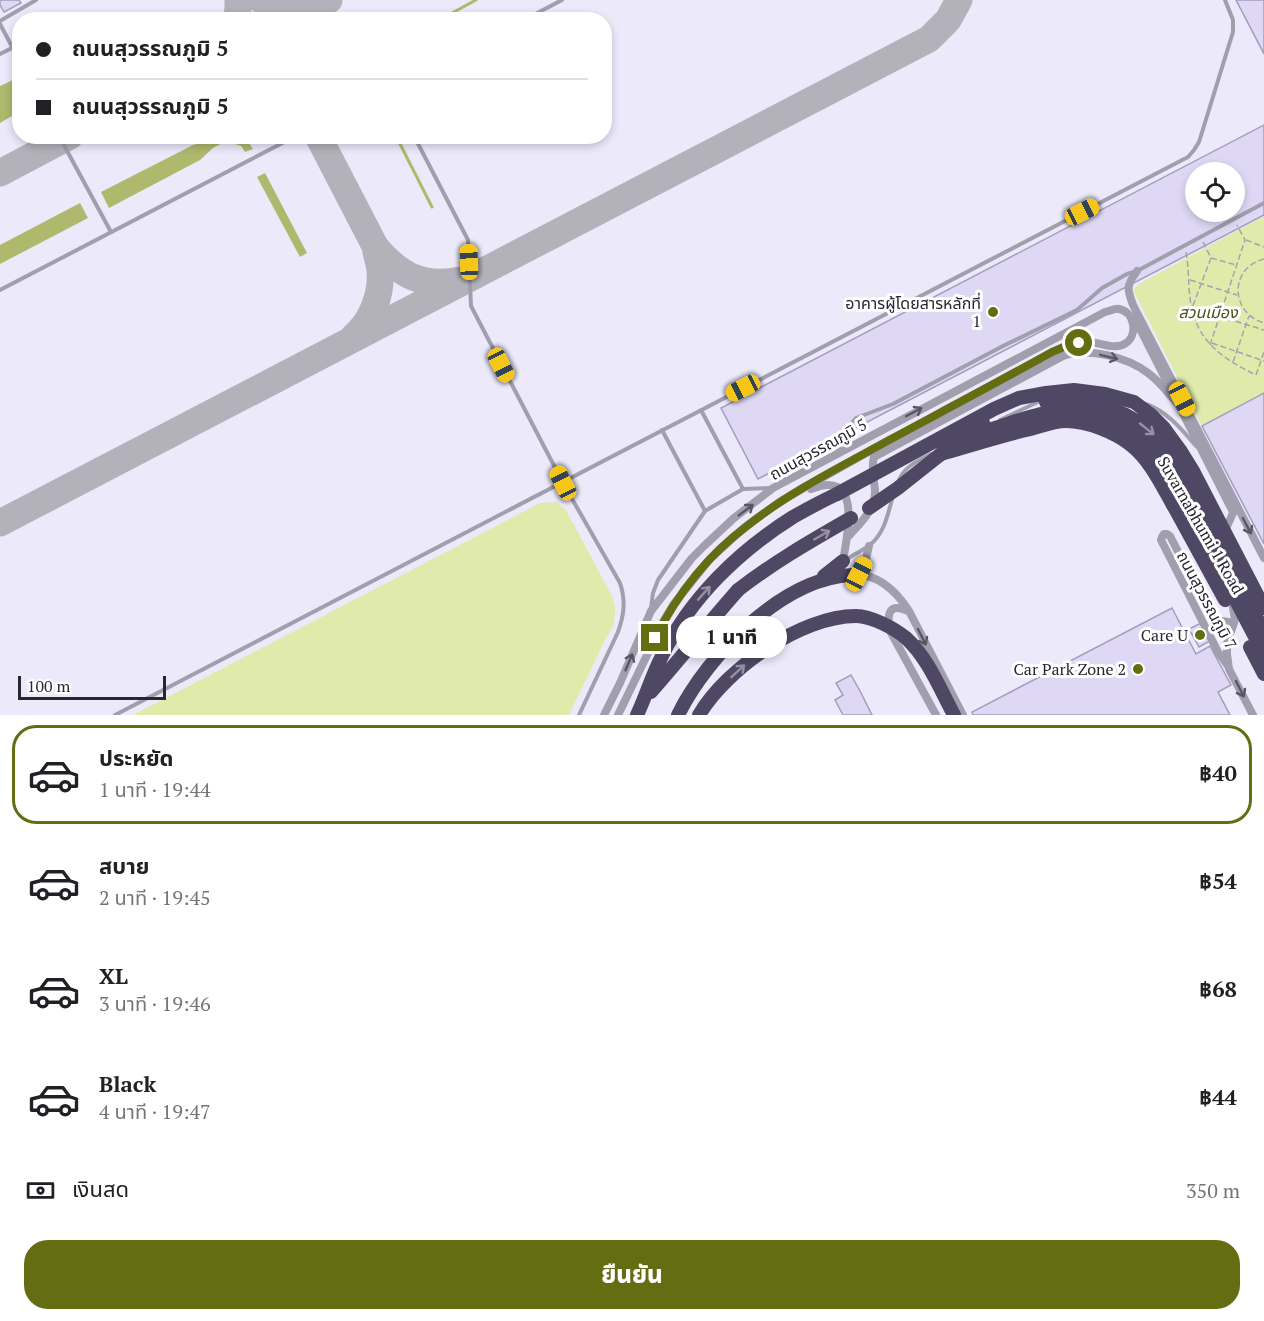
<!DOCTYPE html>
<html lang="th">
<head>
<meta charset="utf-8">
<style>
  :root { --surface:#fff; --page:#f6f6f6; --text:#202124; --muted:#757577; --line:#e0e0e0; --accent:#646d12 }
  body { margin:0; font-family:"PT Serif","Noto Sans Thai",serif; background:var(--page); color:var(--text); height:100vh; display:flex; flex-direction:column; font-size:22px; white-space:nowrap }
  * { box-sizing:border-box; margin:0 }
  p { font-size:20px; color:var(--muted) }
  .icon { flex:none; width:33px; height:33px; fill:none; stroke:currentColor; stroke-width:2; stroke-linecap:round; stroke-linejoin:round }
  .map { position:relative; height:715px; overflow:hidden }
  .side { display:flex; flex-direction:column; background:var(--surface); flex:1 }
  .side>* { flex:none }
  .banner { position:absolute; left:12px; top:12px; width:600px; height:132px; border-radius:24px; box-shadow:0 3px 9px #0003; display:grid; align-content:center; height:132px; padding:0 24px; background:var(--surface) }
  .buttons { position:absolute; left:1185px; top:162px; display:grid; gap:12px }
  .buttons a { display:grid; place-items:center; width:60px; height:60px; border-radius:50%; background:var(--surface); box-shadow:0 3px 9px #0003; font-size:30px }
  .scale { position:absolute; left:18px; bottom:15px; width:148px; box-sizing:border-box; padding-left:6px; border:3px solid #282633; border-top:0; font-size:16px; line-height:21px; white-space:nowrap; color:#282633; -webkit-text-stroke:4px #fff; paint-order:stroke }
  .end { position:absolute; width:27px; height:27px; margin:-14px; border:8px solid #646d12; background:#fff; box-shadow:0 0 0 3px #fff }
  .from { border-radius:50% }
  .bubble { position:absolute; height:42px; border-radius:21px; background:var(--surface); box-shadow:0 3px 9px #0003; font-size:20px; font-weight:800; line-height:42px; text-align:center }
  .car { position:absolute; width:18px; height:36px; margin:-18px -9px; border-radius:8px; box-shadow:0 0 4px 2px #0007; background:linear-gradient(#f5c518 24%,#345 0 40%,#f5c518 0 76%,#345 0 86%,#f5c518 0) }
  .banner b { display:flex; align-items:center; gap:21px; height:57px; font-size:22px }
  .banner b+b { border-top:2px solid var(--line) }
  .banner i { width:15px; height:15px; background:var(--text) }
  ul { padding:10px 0 0; list-style:none }
  li { display:flex; align-items:center; gap:18px; height:99px; margin:0 12px 9px; padding:0 12px; border:3px solid transparent; border-radius:24px }
  li div { flex:1 }
  li b { display:block; font-size:22px }
  li em { font-style:normal; font-weight:800 }
  li.selected { border-color:var(--accent) }
  li>.icon { width:54px; height:54px; stroke-width:1.5 }
  .pay { display:flex; align-items:center; gap:15px; height:66px; padding:0 24px; font-size:22px }
  .pay p { margin-inline-start:auto }
  .button { display:flex; gap:12px; margin-top:auto; padding:12px 24px }
  .button a { flex:1; height:69px; border-radius:24px; background:var(--accent); color:#fff; font-size:24px; font-weight:800; line-height:69px; text-align:center }
  .map>svg:first-child { display:block }
</style>
</head>
<body>
<div class="map">
<svg width="1264" height="715" viewBox="0 0 1264 715">
  <rect width="100%" height="100%" fill="#f8f7fe"/>
  <path fill="#ece9fa" fill-rule="evenodd" d="M0,0H1264V715H0ZM20,20H604V136H20ZM1196,172H1234V212H1196Z"/>
  <path fill="#e0eaab" d="M1264,216V393L1202,426L1133,290L1139,284Z
    M557,502L566,510L613,598L615,609L614,625L605,640L569,715H133L540,503Z"/>
  <path fill="#afb96d" d="M15,79L19,87V112L0,123V86Z
    M217,137H239L247,140L253,149L245,152L241,146L226,141L213,148L200,160L109,208L101,192L193,145L209,141Z
    M265,173L307,253L300,257L257,177Z
    M80,203L88,218L0,264V245Z"/>
  <g fill="none" stroke-linecap="round" stroke-linejoin="round">
    <path stroke="#afb96d" stroke-width="3" d="M439,20L476,0
      M396,136L432,207"/>
    <path stroke="#b3b2bb" stroke-width="27" d="M261,0L276,7L295,8L310,7L329,0
      M236,20L238,9V0
      M318,136L375,246C399,275 422,288 461,280
      M0,173L70,136
      M354,336C372,321 382,294 380,270C379,262 376,254 375,246
      M0,523L929,39L948,20L959,0"/>
  </g>
  <path fill="#ded8f5" stroke="#a39cbe" stroke-width="1.5" fill-rule="evenodd" d="M0,0H19L21,3L4,12L0,5Z
    M1236,0H1264V54Z
    M1264,125V215L758,479L721,408ZM1196,172H1234V212H1196Z
    M1264,393V544L1202,426Z
    M1172,608L1196,654L1210,646L1231,685L1218,692L1230,715H973L972,712Z
    M1201,623L1210,641L1199,647L1189,629Z
    M851,675L860,691L872,715H843L835,700L843,695L836,683Z"/>
  <g fill="none" stroke-linecap="round" stroke-linejoin="round">
    <path stroke="#a5a3ad" stroke-width="1.5" stroke-dasharray="6 3" stroke-linecap="butt" d="M1246,240L1264,247
      M1203,242L1211,258L1236,265
      M1186,252C1189,268 1188,283 1190,298C1195,340 1221,358 1256,375L1264,352
      M1211,258L1192,308L1264,330
      M1264,259C1229,268 1230,313 1264,323
      M1190,280L1237,295
      M1212,343L1264,361
      M1210,345L1245,240L1237,225
      M1233,362L1249,316"/>
    <path stroke="#a19eae" stroke-width="4" d="M524,20L562,0
      M0,21L36,0
      M0,24L20,62
      M0,54L12,48
      M59,136L111,232
      M414,136L468,240L471,306L563,483L620,583C626,601 624,615 618,632L579,715
      M0,290L296,136
      M1146,404C1168,412 1182,430 1197,447
      M701,410L743,489
      M1000,420L1042,400
      M662,430L705,511
      M837,452L849,426L856,418L893,404L1003,346L1077,310L1102,288L1127,274L1137,271L1264,203
      M899,480C905,466 918,461 931,454
      M847,559C854,554 864,550 871,544C885,532 888,513 893,496
      M651,608L653,593L658,580L705,511L743,489L771,488
      M115,715L1188,157L1194,150L1199,142L1233,32V20L1225,0"/>
    <path stroke="#a19eae" stroke-width="8" d="M1137,271C1126,286 1127,289 1133,305L1264,558
      M1136,321L1232,510L1233,513L1225,531
      M811,489C862,468 848,533 843,561
      M847,538C859,524 876,510 875,490C874,479 871,467 874,457L1063,356C1088,347 1127,357 1148,373C1159,381 1168,393 1177,403
      M859,574L865,563L869,546
      M852,575C877,573 896,591 909,611L963,715
      M1232,601L1235,620L1227,643V654L1229,669L1253,715
      M908,611C890,603 887,612 889,629L936,715
      M1228,666L1218,652L1161,540L1162,537L1164,534H1167L1170,536L1211,616L1216,620L1234,623
      M604,715L620,683L651,611L692,558L704,546L734,518L773,488L1105,312C1110,311 1115,308 1119,309C1135,312 1138,335 1126,343C1115,351 1100,342 1088,342C1075,343 1064,347 1052,353L861,456L781,501L745,527L710,559L673,605L663,622L618,715"/>
    <path stroke="#4f4864" stroke-width="14" d="M941,454C969,446 997,437 1026,430C1039,427 1053,421 1066,421C1087,421 1115,432 1131,445C1150,460 1161,484 1173,505
      M824,576L843,561
      M651,692C680,659 708,624 738,590
      M637,715C646,696 652,675 662,656C690,598 739,551 793,517C807,509 822,501 837,494
      M678,715C707,656 782,578 852,575"/>
    <path stroke="#4f4864" stroke-width="14" d="M1046,402L1057,400L1096,403L1126,415L1149,428L1165,446L1192,492L1264,632
      M970,434C994,431 1014,420 1037,415C1046,413 1056,410 1065,410C1094,409 1128,424 1148,446C1158,458 1166,471 1175,484L1264,654
      M837,494L994,409L1019,398L1046,393L1074,390L1105,394L1134,402L1150,414L1164,428L1180,450L1193,471L1264,608
      M1173,505L1225,600
      M869,508L898,488L975,427L983,423
      M738,590C774,562 811,541 851,518
      M1250,647L1264,674
      M699,715C726,669 801,616 856,616C871,616 894,628 906,638C928,658 940,689 954,715"/>
  </g>
  <defs><path id="oneway-shaft" d="M-6 0H5M1.5-3L5.5 0L1.5 3" fill="none" stroke-width="1.6" stroke-linecap="round" stroke-linejoin="round" transform="scale(1.5)"/></defs>
  <g stroke="#585664">
    <use href="#oneway-shaft" transform="translate(1109 357) rotate(14)"/>
    <use href="#oneway-shaft" transform="translate(914 412) rotate(-28)"/>
    <use href="#oneway-shaft" transform="translate(746 510) rotate(-37)"/>
    <use href="#oneway-shaft" transform="translate(1247 526) rotate(62)"/>
    <use href="#oneway-shaft" transform="translate(922 637) rotate(63)"/>
    <use href="#oneway-shaft" transform="translate(629 662) rotate(-67)"/>
    <use href="#oneway-shaft" transform="translate(1240 689) rotate(63)"/>
  </g>
  <g stroke="#9591a2">
    <use href="#oneway-shaft" transform="translate(1147 429) rotate(38)"/>
    <use href="#oneway-shaft" transform="translate(822 535) rotate(-30)"/>
    <use href="#oneway-shaft" transform="translate(704 593) rotate(-48)"/>
    <use href="#oneway-shaft" transform="translate(738 671) rotate(-43)"/>
  </g>
  <g fill="none" stroke-linecap="round" stroke-linejoin="round">
    <path stroke="#646d12" stroke-width="8" d="M655,638C677,595 708,555 747,526C791,491 842,466 891,439C945,410 998,382 1052,352L1066,346L1079,343"/>
  </g>
  <g fill="#646d12" stroke="#fff" stroke-width="2">
    <circle cx="993" cy="312" r="6"/>
    <circle cx="1200" cy="635" r="6"/>
    <circle cx="1138" cy="669" r="6"/>
  </g>
  <g text-anchor="middle" stroke-width="6" stroke-linejoin="round" paint-order="stroke">
    <g font-size="16" fill="#282633" stroke="#fff" text-anchor="end">
      <text x="981" y="309">อาคารผู้โดยสารหลักที่<tspan x="981" dy="18">1</tspan></text>
      <text x="1188" y="641">Care U</text>
      <text x="1126" y="675">Car Park Zone 2</text>
    </g>
    <g font-size="16" font-style="italic" fill="#4a5017" stroke="#fff">
      <text x="1208" y="318">สวนเมือง</text>
    </g>
    <g font-size="16" fill="#282633" stroke="#fff">
      <text transform="translate(818 449) rotate(-29)" y="6">ถนนสุวรรณภูมิ 5</text>
      <text transform="translate(1201 525) rotate(60)" y="6">Suvarnabhumi 1 Road</text>
      <text transform="translate(1207 600) rotate(62)" y="6">ถนนสุวรรณภูมิ 7</text>
    </g>
  </g>
</svg>
<div class="buttons">
<a><svg class="icon" aria-label="locate" viewBox="0 0 24 24"><circle cx="12" cy="12" r="6"/><path d="M12 2v4M12 18v4M2 12h4M18 12h4"/></svg></a>
</div>
<div class="scale">100 m</div>
<i class="end from" style="left:1079px;top:343px"></i>
<i class="end" style="left:655px;top:638px"></i>
<div class="bubble" style="left:676px;top:616px;width:111px">1 นาที</div>
<i class="car" style="left:1082px;top:212px;rotate:63deg"></i>
<i class="car" style="left:469px;top:262px;rotate:358deg"></i>
<i class="car" style="left:501px;top:365px;rotate:153deg"></i>
<i class="car" style="left:743px;top:388px;rotate:243deg"></i>
<i class="car" style="left:1182px;top:399px;rotate:153deg"></i>
<i class="car" style="left:563px;top:483px;rotate:333deg"></i>
<i class="car" style="left:859px;top:574px;rotate:27deg"></i>
<div class="banner">
<b><i class="from"></i>ถนนสุวรรณภูมิ 5</b>
<b><i></i>ถนนสุวรรณภูมิ 5</b>
</div>
</div>
<section class="side">
<ul>
<li class="selected"><svg class="icon" aria-label="car" viewBox="0 0 24 24"><path d="M5 17H2v-5l4-1 3-4h7l3 4 3 1v5h-3M9 17h6M6 11h13"/><circle cx="7" cy="17" r="2"/><circle cx="17" cy="17" r="2"/></svg><div><b>ประหยัด</b><p>1 นาที · 19:44</p></div><em>฿40</em></li>
<li><svg class="icon" aria-label="car" viewBox="0 0 24 24"><path d="M5 17H2v-5l4-1 3-4h7l3 4 3 1v5h-3M9 17h6M6 11h13"/><circle cx="7" cy="17" r="2"/><circle cx="17" cy="17" r="2"/></svg><div><b>สบาย</b><p>2 นาที · 19:45</p></div><em>฿54</em></li>
<li><svg class="icon" aria-label="car" viewBox="0 0 24 24"><path d="M5 17H2v-5l4-1 3-4h7l3 4 3 1v5h-3M9 17h6M6 11h13"/><circle cx="7" cy="17" r="2"/><circle cx="17" cy="17" r="2"/></svg><div><b>XL</b><p>3 นาที · 19:46</p></div><em>฿68</em></li>
<li><svg class="icon" aria-label="car" viewBox="0 0 24 24"><path d="M5 17H2v-5l4-1 3-4h7l3 4 3 1v5h-3M9 17h6M6 11h13"/><circle cx="7" cy="17" r="2"/><circle cx="17" cy="17" r="2"/></svg><div><b>Black</b><p>4 นาที · 19:47</p></div><em>฿44</em></li>
</ul>
<div class="pay"><svg class="icon" aria-label="cash" viewBox="0 0 24 24"><path d="M3 7h18v10H3z"/><circle cx="12" cy="12" r="2"/></svg>เงินสด<p>350 m</p></div>
<div class="button"><a>ยืนยัน</a></div>
</section>
</body>
</html>
